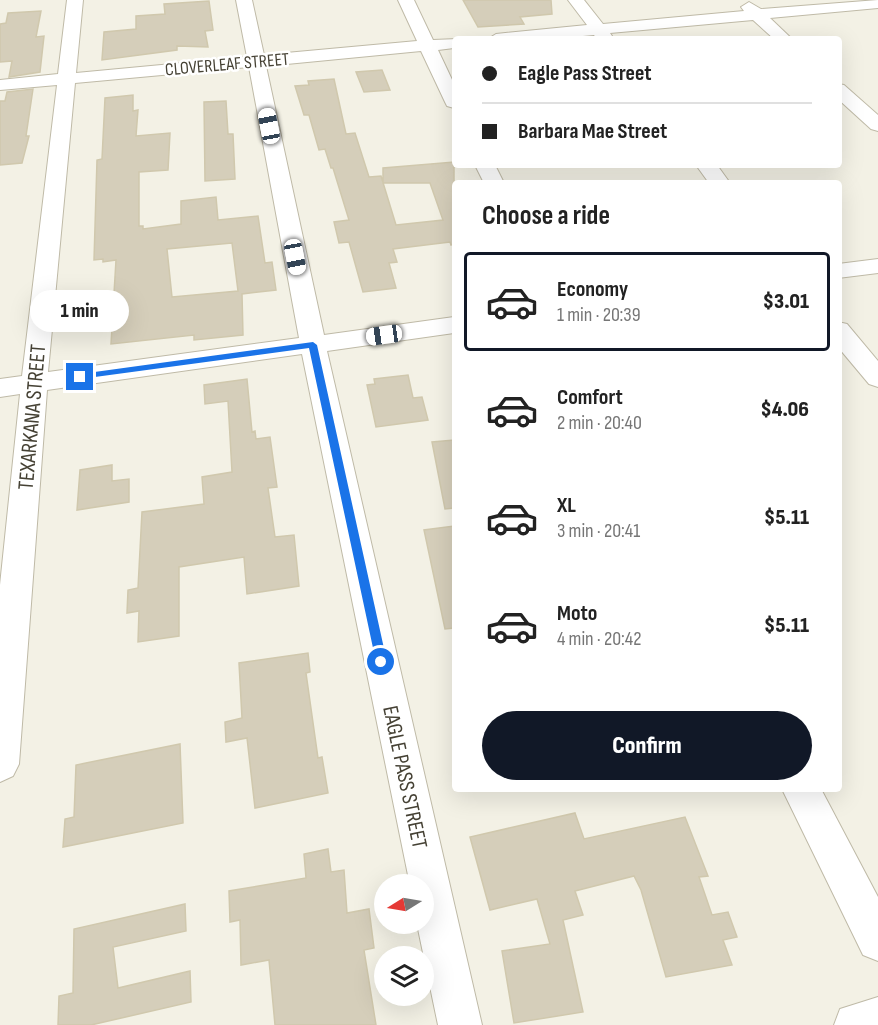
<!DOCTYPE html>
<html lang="en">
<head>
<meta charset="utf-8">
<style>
  :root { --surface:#fff; --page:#f6f6f6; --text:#222; --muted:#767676; --line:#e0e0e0; --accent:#111827 }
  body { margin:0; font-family:"Sofia Sans Condensed",sans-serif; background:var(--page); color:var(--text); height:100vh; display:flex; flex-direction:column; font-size:22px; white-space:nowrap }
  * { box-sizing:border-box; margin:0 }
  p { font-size:20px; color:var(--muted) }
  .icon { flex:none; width:33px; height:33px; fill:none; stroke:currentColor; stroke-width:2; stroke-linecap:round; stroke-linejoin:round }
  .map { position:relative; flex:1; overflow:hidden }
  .details { position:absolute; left:452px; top:180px; width:390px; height:612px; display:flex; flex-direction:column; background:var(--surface); border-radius:6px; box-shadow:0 6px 24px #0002 }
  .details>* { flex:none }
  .top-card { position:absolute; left:452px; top:36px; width:390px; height:132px; border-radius:6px; box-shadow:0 6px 24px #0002; display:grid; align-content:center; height:132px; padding:0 30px; background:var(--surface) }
  .needle { width:39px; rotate:259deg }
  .buttons { position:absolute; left:374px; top:874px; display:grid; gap:12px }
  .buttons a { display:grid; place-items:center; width:60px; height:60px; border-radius:50%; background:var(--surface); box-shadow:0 6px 24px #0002; font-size:30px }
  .end { position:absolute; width:27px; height:27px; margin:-14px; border:8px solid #1a73e8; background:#fff; box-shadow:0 0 0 3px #fff }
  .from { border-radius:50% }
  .bubble { position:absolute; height:42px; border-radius:21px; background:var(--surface); box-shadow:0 6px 24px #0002; font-size:20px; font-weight:800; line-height:42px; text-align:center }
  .car { position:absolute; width:18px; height:36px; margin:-18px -9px; border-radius:8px; box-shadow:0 0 4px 2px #0007; background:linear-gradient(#fff 24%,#345 0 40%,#fff 0 76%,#345 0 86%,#fff 0) }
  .top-card b { display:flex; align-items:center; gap:21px; height:57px; font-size:22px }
  .top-card b+b { border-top:2px solid var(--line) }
  .top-card i { width:15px; height:15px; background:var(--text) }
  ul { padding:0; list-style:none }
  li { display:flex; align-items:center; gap:18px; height:99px; margin:0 12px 9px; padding:0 18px; border:3px solid transparent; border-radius:6px }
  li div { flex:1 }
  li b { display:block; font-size:22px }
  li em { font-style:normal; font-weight:800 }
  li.active { border-color:var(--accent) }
  li>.icon { width:54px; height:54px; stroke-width:1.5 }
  h2 { padding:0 30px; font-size:27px; line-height:72px }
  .cta { display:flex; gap:12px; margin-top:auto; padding:12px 30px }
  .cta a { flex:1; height:69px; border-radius:36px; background:var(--accent); color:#fff; font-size:24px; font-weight:800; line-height:69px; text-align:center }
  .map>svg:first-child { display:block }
</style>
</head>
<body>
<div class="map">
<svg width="878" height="1025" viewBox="0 0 878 1025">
  <rect width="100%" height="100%" fill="#f3f1e5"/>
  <path fill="#d5ceba" stroke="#d0c8ad" stroke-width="1.5" fill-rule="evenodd" d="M463,0H551L552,14L520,17L524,24L478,27Z
    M209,1L213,30L205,31L208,47L177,46V50L102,60L104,32L136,29V16L165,14L164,4Z
    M41,11L36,37L44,36L40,72L9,77L12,61L0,62V24L6,23L8,13Z
    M382,70L390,90L364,92L356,72Z
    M334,79L346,134L355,133L369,177L381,176L396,225L443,220L430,183H383V168L454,162V244L451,245L450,242L393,249L397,262L389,263L396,288L363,292L349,242L339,243L334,222L349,220L333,168H331L325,149L319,150L309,115H304L295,86L309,85L308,81Z
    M33,89L26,136H29L22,163L0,165V101H5L7,92Z
    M133,95V111L138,110L136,136L170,133L168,170L139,172V226H143V229L181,224V201L216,197L218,220L258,216L265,263L272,262L276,290L242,294L243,335L194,340V335L111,344L116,260L103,262V259L94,260L97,160L102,159L105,98ZM232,243L238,291L172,297L167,249Z
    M226,101L228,134H233L235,179L205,181L204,102Z
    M408,375L413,398L422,397L428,420L376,427L367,385L375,384L374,379Z
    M247,379L252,432L255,431L256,439L270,437L277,487L268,488L275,537L294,535L299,586L247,594L244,557L179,567V636L138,642L139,611L127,613L128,590L138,588L142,512L204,504L202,477L232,472L228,401L205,404L204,385Z
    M454,440V508L445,509L432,442Z
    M112,465V481L129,479V502L77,510L80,470Z
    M454,526V628L445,629L424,530Z
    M308,653L310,672L306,673L318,758L322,757L328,793L255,808L247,738L226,742L225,722L242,718L239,663Z
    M180,744L183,823L63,847L65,819L74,817L76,765Z
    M575,813L584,839L685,817L708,876L699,877L712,915L728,912L737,937L723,940L732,965L666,977L641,890L634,876L575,891L583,915L563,920L583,1012L514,1023L502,951L550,944L537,899L490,910L470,837Z
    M328,849L331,872L344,870L347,913L369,909L374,948L364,950L376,1025H275L269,960L241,965L240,920L230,922L229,891L306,878L304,854Z
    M185,904L186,931L113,947L118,988L190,971L191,1002L91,1025H58L59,996L73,993L74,929Z"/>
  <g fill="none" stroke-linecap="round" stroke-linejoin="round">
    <g stroke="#bfbaa7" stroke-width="2">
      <path id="minor" d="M67,0H83L76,73L247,57L236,0H252L264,55L417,41L398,0H414L433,40L458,39H454V48L438,50L454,84V108L447,106L445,102L421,51L266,66L324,335L454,317V333L327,351L482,1025H438L417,924H423V885H410L302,354L47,390L19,764L13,776L0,782V585L20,394L0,397V379L22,376L57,85L0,90V80L58,74ZM249,67L299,338L48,372L75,83Z
        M568,0H584L603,24L744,11L741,7L749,2L761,9L878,0V8L770,18L792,39H774L753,20L610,33L614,39H597L594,35L549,39H488L496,34L587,25Z
        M838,84L844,85L878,115V131L871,129L838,99Z
        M475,165H495L504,183H484Z
        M696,165H717L730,183H709Z
        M878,259V273L838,278V264Z
        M838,322L847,324L878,361V387L869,384L838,347Z
        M782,789H821L878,897V961L863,955Z
        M878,997V1025H834L840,1009Z"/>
    </g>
    <use href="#minor" fill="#fff" fill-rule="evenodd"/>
  </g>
  <path fill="#1a73e8" d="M313,342L317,345L387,662L381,667L376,662L309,348L80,379L76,377L80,374Z"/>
  <g text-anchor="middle" stroke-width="5" stroke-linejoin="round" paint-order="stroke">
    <g font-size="18" fill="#454134" stroke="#fff">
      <text transform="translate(227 64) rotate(-5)" y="6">CLOVERLEAF STREET</text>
    </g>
    <g font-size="22" fill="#454134" stroke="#fff">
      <text transform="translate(31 417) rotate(-85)" y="8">TEXARKANA STREET</text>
      <text transform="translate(406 777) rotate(78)" y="8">EAGLE PASS STREET</text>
    </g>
  </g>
</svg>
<div class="buttons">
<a><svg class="needle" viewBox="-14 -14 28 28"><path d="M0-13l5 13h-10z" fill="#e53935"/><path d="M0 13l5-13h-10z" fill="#767676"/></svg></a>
<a><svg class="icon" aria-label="layers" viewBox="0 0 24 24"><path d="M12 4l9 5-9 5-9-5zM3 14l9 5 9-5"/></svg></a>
</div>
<i class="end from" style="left:381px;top:662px"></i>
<i class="end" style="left:80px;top:377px"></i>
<div class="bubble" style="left:30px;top:290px;width:99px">1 min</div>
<i class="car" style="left:269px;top:126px;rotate:349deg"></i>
<i class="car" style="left:295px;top:257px;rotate:169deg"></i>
<i class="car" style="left:384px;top:335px;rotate:262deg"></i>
<div class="top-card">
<b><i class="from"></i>Eagle Pass Street</b>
<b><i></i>Barbara Mae Street</b>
</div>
<section class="details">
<h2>Choose a ride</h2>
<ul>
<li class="active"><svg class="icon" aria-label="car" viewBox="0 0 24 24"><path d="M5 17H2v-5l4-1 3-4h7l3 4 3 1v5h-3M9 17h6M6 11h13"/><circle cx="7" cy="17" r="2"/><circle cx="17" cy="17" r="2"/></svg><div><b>Economy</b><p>1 min · 20:39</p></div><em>$3.01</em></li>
<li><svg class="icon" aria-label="car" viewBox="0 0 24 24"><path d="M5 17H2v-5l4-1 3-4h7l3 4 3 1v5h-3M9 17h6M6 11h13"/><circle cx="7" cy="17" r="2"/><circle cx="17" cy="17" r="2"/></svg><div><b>Comfort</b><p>2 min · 20:40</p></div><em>$4.06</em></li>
<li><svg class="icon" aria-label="car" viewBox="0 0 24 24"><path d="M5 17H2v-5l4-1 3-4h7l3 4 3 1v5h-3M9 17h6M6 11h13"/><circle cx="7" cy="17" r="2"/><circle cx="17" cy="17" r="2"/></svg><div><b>XL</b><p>3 min · 20:41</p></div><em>$5.11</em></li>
<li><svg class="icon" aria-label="car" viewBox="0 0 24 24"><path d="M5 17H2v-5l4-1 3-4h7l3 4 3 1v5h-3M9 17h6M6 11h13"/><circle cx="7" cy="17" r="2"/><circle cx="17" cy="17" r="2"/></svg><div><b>Moto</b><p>4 min · 20:42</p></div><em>$5.11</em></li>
</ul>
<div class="cta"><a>Confirm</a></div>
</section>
</div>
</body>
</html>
